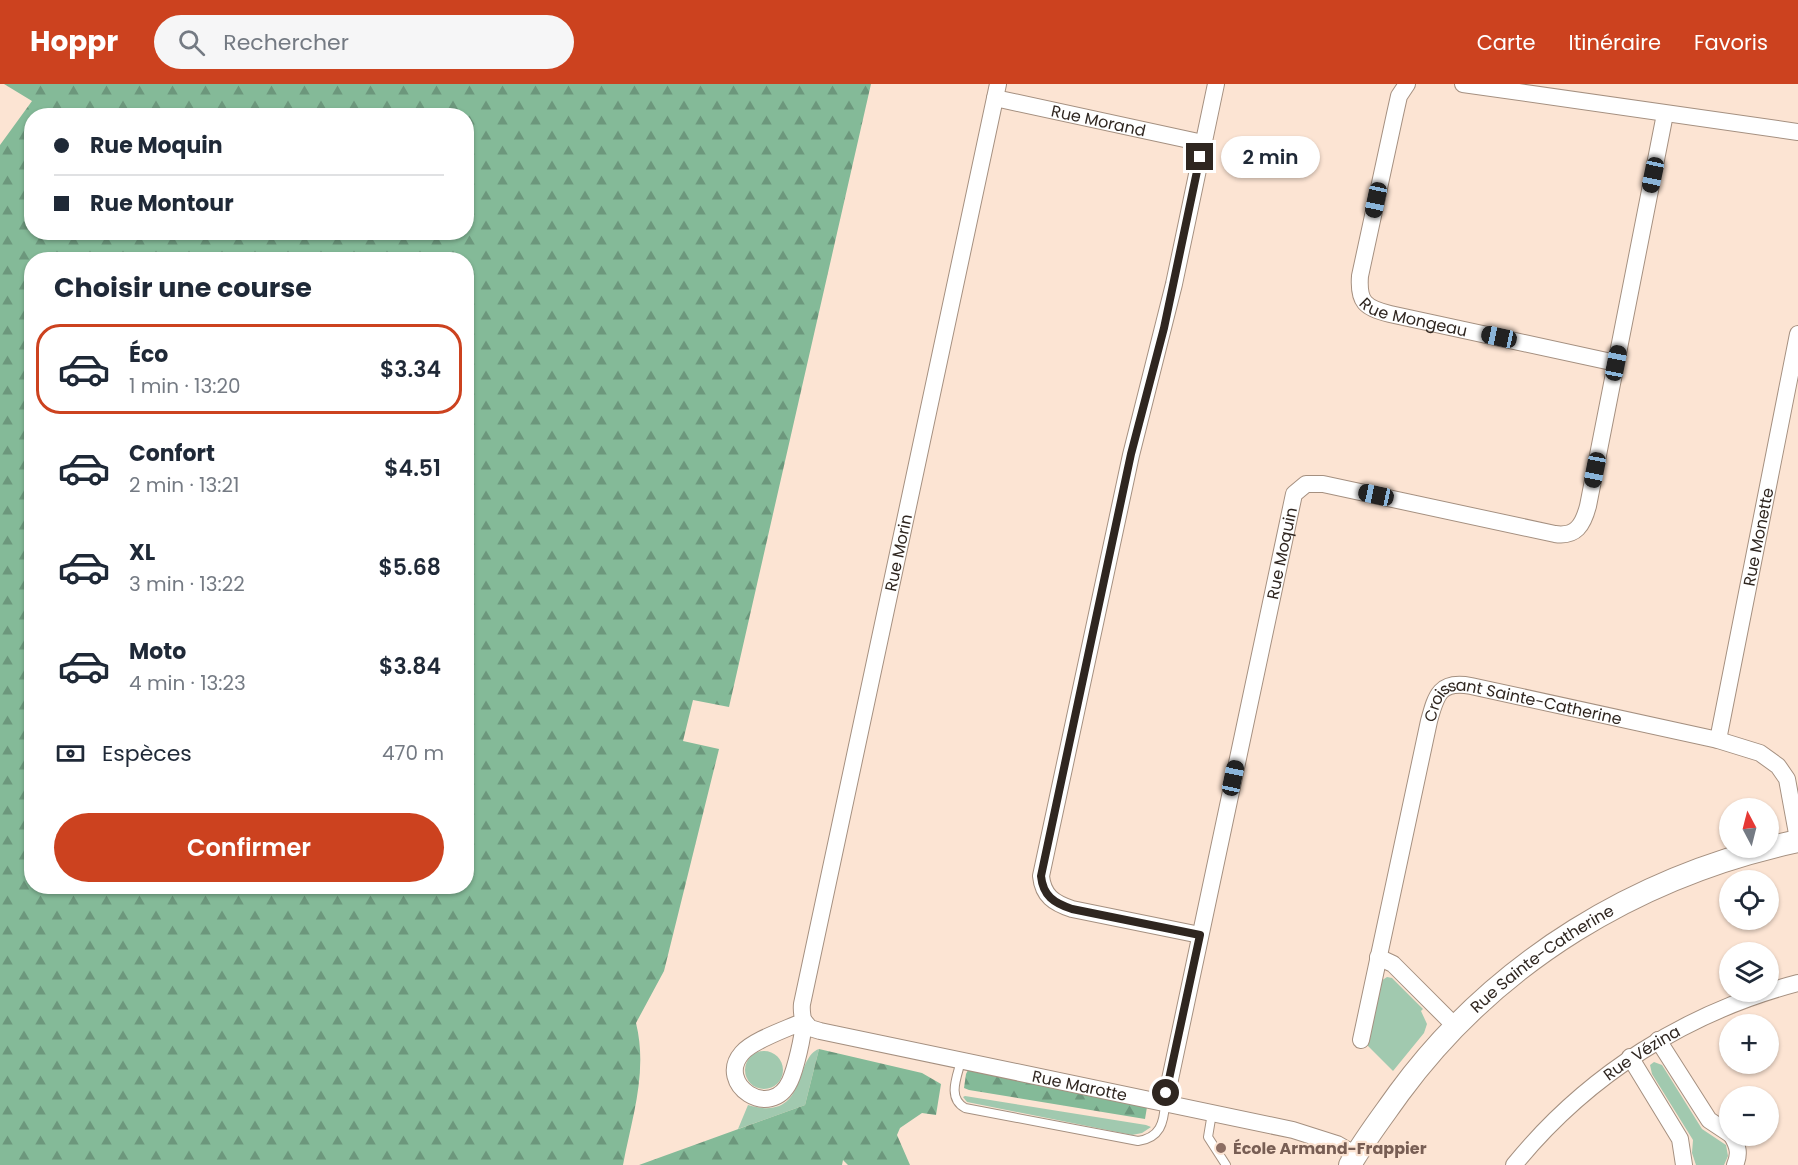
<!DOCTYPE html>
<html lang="fr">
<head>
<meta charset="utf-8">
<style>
  :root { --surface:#fff; --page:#f6f6f7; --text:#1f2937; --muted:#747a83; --line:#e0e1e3; --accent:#cc421f }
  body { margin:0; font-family:Poppins,sans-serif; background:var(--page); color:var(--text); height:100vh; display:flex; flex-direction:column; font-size:22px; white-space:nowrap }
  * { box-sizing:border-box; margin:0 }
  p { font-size:20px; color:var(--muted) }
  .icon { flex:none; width:33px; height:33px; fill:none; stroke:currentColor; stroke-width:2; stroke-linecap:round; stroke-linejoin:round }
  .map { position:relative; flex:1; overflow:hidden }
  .details { position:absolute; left:24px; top:168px; width:450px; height:642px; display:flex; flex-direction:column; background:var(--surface); border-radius:24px; box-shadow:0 2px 4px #0004 }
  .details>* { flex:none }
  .banner { position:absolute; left:24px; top:24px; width:450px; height:132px; border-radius:24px; box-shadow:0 2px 4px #0004; display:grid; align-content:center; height:132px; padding:0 30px; background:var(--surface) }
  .needle { width:39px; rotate:353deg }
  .tools { position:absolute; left:1719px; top:714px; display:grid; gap:12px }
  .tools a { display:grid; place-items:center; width:60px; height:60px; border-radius:50%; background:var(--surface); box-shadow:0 2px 4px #0004; font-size:30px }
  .end { position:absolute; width:27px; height:27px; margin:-14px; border:8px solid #2f2620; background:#fff; box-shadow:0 0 0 3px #fff }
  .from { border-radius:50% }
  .bubble { position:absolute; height:42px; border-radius:21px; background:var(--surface); box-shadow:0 2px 4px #0004; font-size:20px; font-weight:600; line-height:42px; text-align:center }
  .car { position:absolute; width:18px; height:36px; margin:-18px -9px; border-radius:8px; box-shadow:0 0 4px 2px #0007; background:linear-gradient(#222 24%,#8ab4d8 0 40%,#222 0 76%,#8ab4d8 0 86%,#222 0) }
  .banner b { display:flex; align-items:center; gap:21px; height:57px; font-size:22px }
  .banner b+b { border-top:2px solid var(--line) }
  .banner i { width:15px; height:15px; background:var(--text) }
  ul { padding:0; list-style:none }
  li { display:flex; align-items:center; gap:18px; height:90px; margin:0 12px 9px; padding:0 18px; border:3px solid transparent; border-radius:24px }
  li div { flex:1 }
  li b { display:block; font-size:22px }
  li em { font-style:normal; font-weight:600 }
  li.active { border-color:var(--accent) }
  li>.icon { width:54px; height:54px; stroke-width:1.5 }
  h2 { padding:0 30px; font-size:27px; line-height:72px }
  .pay { display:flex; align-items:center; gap:15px; height:66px; padding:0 30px; font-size:22px }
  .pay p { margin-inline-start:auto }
  .action { display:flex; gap:12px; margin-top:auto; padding:12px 30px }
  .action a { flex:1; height:69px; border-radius:36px; background:var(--accent); color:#fff; font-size:24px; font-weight:600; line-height:69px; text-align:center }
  header { display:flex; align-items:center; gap:36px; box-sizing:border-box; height:84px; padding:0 30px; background:var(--accent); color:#fff }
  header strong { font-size:28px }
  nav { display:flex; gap:33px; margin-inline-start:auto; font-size:21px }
  .search { width:420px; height:54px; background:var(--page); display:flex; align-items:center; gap:15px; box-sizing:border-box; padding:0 21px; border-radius:33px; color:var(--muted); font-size:22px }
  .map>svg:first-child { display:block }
</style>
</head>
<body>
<header>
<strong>Hoppr</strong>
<div class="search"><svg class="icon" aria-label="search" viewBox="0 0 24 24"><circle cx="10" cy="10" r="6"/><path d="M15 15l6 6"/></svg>Rechercher</div>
<nav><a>Carte</a><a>Itinéraire</a><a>Favoris</a></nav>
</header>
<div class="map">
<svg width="1798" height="1081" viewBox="0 0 1798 1081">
  <defs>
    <pattern id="forest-firs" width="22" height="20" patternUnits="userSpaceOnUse" patternTransform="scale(1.5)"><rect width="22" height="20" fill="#84ba98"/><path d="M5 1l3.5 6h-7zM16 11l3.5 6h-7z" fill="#6c977c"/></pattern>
  </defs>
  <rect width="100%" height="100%" fill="#fce4d3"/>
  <path fill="#a1c9af" d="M1387,893L1392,894L1423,925L1421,927L1427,940L1424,949L1393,987L1367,961L1381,897Z
    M819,965L805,1021L738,1045L748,1021C809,1039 793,974 819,965Z
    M745 986a19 19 0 1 1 38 0a19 19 0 1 1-38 0Z
    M1654,978L1662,981L1702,1045L1726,1061L1728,1072L1724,1081H1696L1692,1069L1693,1056L1652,990L1650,981Z
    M965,1012L1146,1041L1151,1043L1142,1049L1132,1051L967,1018L963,1013Z"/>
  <path fill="url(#forest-firs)" fill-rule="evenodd" d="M4,0H871L729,623L693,616L683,657L719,665L664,887L636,939C648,988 632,1033 623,1081H0V61L32,17ZM32,32H466V148H32ZM32,176H466V802H32Z
    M819,965L922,989L941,1000L936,1031L922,1029L900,1044L897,1051L910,1081H848L843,1076L842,1081H639L805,1021Z
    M968,986L1147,1023L1145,1035L969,1006L964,1004L966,990Z"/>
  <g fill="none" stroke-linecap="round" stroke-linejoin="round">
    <g stroke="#a59080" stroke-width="10">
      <path id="lane" d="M961,977C957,993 947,1014 965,1024L1138,1057C1160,1054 1164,1039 1165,1019
        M1212,1029L1208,1053L1226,1081"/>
    </g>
    <g stroke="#a59080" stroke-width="18">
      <g id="street">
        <path id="s1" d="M1407,0L1399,12L1395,30L1360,192C1358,218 1365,224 1390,230L1616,279"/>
        <path d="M1463,0L1798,48"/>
        <path id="s2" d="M995,14L1203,59"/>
        <path id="s3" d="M1718,656L1798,250"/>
        <path d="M1200,851L1072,825C1054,819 1043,812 1041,792L1131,371L1174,200L1216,0"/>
        <path d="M1378,873L1393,880L1455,942"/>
        <path id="s4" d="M804,937C787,945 753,956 742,969C715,1000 771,1038 790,997C795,986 804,951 803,939C803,932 801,927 802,920L998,0"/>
        <path id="s5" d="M804,937L810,944L820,947L1293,1046L1337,1060L1356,1071"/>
        <path id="s6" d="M1361,956L1429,637C1436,611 1440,596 1471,602L1718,656L1760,669L1778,682L1787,695L1798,755"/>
        <path d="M1658,956L1709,1036L1730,1050"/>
        <path d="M1630,973L1680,1055L1684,1081"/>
        <path id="s7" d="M1165,1019L1294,410L1306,400H1323L1555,450C1576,453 1583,441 1588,422L1665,30"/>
        <path d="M1732,1052C1738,1062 1740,1070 1735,1081"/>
        <path id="s8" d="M1514,1081C1587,991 1687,928 1798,899"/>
      </g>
    </g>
    <g stroke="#a59080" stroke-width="24">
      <g id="secondary">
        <path id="s9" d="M1350,1081C1364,1056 1382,1033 1399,1009C1496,877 1639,791 1798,757"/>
      </g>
    </g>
    <use href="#lane" stroke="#fff" stroke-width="8"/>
    <use href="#street" stroke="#fff" stroke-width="16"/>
    <use href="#secondary" stroke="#fff" stroke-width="22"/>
  </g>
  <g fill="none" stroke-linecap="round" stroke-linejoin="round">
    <path stroke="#2f2620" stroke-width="8" d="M1166,1009L1200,851L1072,825C1054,819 1043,812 1041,792L1131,370L1164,244L1200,73"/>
  </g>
  <circle fill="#8d6e63" stroke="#fce4d3" stroke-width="2" cx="1221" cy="1064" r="6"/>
  <g text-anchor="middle" stroke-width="4.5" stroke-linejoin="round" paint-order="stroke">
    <g font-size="16" fill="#2f2620" stroke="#fce4d3">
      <text dy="6" stroke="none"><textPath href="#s2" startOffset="106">Rue Morand</textPath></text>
      <text dy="6" stroke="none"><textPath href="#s1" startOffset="278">Rue Mongeau</textPath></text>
      <text dy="6" stroke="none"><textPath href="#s3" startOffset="207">Rue Monette</textPath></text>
      <text dy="6" stroke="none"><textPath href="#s7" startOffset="562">Rue Moquin</textPath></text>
      <text dy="6" stroke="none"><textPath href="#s4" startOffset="708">Rue Morin</textPath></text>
      <text dy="6" stroke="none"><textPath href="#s6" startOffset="435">Croissant Sainte-Catherine</textPath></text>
      <text dy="6" stroke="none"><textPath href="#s9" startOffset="285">Rue Sainte-Catherine</textPath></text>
      <text dy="6" stroke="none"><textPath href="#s8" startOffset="171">Rue Vézina</textPath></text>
      <text dy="6" stroke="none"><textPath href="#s5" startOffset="285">Rue Marotte</textPath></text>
    </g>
    <g font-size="16" font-weight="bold" fill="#785e54" stroke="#fce4d3" text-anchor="start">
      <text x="1233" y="1070">École Armand-Frappier</text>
    </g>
  </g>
</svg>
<div class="tools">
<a><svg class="needle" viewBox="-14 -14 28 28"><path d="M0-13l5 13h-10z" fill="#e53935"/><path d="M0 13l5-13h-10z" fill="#747a83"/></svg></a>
<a><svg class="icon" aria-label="locate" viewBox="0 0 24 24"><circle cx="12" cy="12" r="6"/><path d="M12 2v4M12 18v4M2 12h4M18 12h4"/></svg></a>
<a><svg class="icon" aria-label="layers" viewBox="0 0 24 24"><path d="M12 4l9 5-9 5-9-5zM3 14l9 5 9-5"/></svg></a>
<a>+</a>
<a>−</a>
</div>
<i class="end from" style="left:1166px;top:1009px"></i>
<i class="end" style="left:1200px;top:73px"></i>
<div class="bubble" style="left:1221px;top:52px;width:99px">2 min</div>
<i class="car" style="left:1653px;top:91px;rotate:192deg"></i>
<i class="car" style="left:1376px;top:116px;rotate:192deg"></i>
<i class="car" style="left:1499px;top:253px;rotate:282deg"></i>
<i class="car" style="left:1616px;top:279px;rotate:11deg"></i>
<i class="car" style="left:1595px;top:386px;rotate:191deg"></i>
<i class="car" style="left:1376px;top:411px;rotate:282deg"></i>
<i class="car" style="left:1233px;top:694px;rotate:12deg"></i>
<div class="banner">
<b><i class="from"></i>Rue Moquin</b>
<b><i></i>Rue Montour</b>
</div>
<section class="details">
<h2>Choisir une course</h2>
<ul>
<li class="active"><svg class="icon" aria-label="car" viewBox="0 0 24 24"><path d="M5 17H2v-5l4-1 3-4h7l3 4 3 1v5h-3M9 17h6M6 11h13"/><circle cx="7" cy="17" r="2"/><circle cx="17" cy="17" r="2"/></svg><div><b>Éco</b><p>1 min · 13:20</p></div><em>$3.34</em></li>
<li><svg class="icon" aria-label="car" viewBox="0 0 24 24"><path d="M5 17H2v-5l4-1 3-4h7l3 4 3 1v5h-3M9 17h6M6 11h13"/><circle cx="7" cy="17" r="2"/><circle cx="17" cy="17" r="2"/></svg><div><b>Confort</b><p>2 min · 13:21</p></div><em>$4.51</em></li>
<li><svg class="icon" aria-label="car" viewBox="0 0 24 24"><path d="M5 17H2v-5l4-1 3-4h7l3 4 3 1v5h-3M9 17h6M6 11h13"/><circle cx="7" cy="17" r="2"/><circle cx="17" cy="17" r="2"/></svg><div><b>XL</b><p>3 min · 13:22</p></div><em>$5.68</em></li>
<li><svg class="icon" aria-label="car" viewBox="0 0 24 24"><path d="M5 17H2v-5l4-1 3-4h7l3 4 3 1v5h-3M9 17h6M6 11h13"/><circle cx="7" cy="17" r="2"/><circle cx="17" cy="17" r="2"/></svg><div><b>Moto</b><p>4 min · 13:23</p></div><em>$3.84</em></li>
</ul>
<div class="pay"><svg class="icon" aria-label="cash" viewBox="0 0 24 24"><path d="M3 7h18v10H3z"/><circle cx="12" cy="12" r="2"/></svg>Espèces<p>470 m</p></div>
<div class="action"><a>Confirmer</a></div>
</section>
</div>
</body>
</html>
